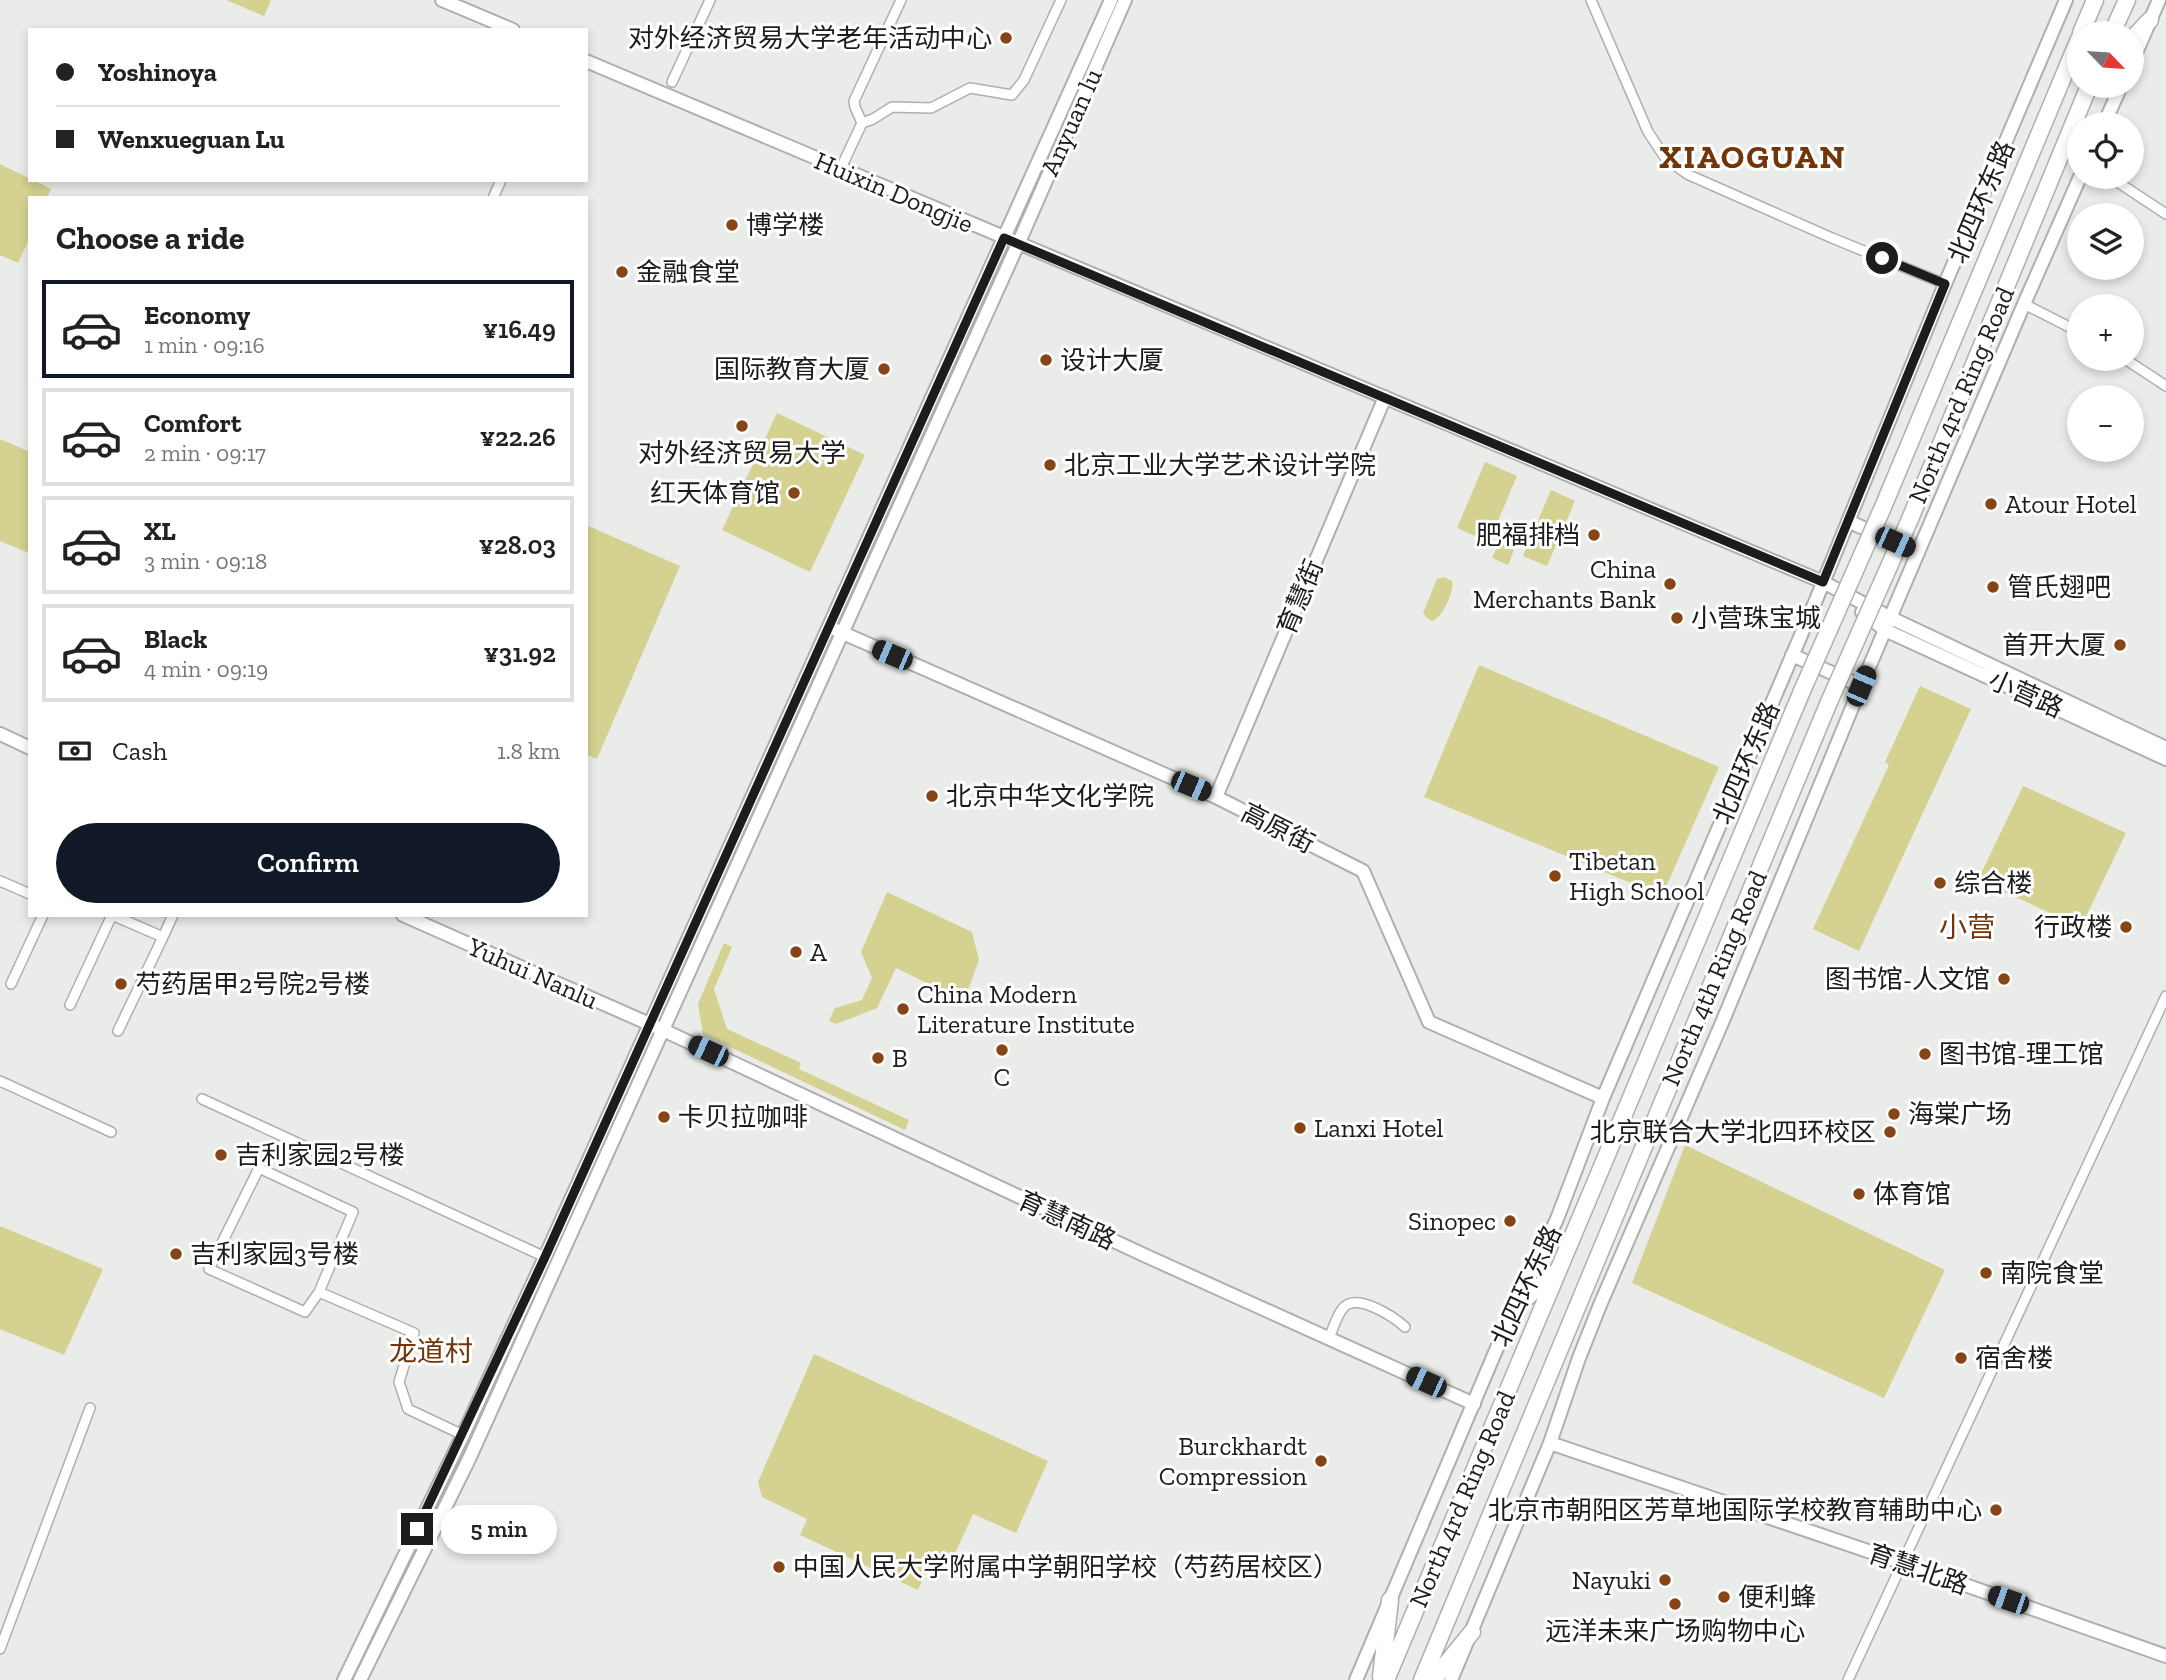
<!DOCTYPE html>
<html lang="en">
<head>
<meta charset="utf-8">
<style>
  :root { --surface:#fff; --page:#f2f2f2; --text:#222; --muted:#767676; --line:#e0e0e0; --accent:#111827 }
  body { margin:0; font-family:"Zilla Slab","Noto Sans SC",serif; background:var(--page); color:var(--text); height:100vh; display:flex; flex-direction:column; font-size:26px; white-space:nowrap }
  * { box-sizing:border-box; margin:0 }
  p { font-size:23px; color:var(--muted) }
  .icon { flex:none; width:38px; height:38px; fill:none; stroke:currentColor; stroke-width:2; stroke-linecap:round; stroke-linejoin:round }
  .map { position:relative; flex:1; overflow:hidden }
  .sheet { position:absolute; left:28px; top:196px; width:560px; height:721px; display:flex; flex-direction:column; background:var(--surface); border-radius:0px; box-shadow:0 4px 10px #0003 }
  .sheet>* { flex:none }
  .guide { position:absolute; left:28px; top:28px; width:560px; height:154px; border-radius:0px; box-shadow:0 4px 10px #0003; display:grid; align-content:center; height:154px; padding:0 28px; background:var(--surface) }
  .needle { width:46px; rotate:115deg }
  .tools { position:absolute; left:2067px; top:21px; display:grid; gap:14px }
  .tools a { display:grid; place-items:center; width:77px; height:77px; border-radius:50%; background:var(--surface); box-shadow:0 4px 10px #0003; font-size:35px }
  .end { position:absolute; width:32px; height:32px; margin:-16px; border:9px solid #1b1c1b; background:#fff; box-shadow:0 0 0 4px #fff }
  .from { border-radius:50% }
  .bubble { position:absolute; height:49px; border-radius:24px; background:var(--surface); box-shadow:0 4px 10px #0003; font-size:23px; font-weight:600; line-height:49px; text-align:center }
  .car { position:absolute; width:21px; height:42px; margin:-21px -10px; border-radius:9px; box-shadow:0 0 5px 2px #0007; background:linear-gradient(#222 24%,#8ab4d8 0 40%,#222 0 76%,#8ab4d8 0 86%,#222 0) }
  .guide b { display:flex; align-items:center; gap:24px; height:66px; font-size:26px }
  .guide b+b { border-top:2px solid var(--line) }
  .guide i { width:18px; height:18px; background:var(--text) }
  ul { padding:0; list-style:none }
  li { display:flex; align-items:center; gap:21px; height:98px; margin:0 14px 10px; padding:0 14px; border:4px solid var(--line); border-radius:0px }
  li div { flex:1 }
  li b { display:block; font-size:26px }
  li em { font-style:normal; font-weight:600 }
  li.on { border-color:var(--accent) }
  li>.icon { width:63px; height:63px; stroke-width:1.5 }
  h2 { padding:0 28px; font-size:32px; line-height:84px }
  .pay { display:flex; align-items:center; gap:18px; height:77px; padding:0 28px; font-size:26px }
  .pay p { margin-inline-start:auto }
  .button { display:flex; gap:14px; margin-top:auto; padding:14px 28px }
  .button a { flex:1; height:80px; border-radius:42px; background:var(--accent); color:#fff; font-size:28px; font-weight:600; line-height:80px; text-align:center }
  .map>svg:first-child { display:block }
</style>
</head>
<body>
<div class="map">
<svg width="2166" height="1680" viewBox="0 0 2166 1680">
  <rect width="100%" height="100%" fill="#e9ece8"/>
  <path fill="#d4d191" d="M226,0H271L264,16Z
    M0,164L51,189L47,198H30V237L18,263L0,255Z
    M777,413L865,455L810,572L722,530Z
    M0,439L30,452L29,553L0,541Z
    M1485,462L1517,476L1489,542L1457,528Z
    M1551,490L1575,501L1547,566L1523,556Z
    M586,525L680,566L597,759L586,754Z
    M1499,543L1514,550L1508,565L1492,558Z
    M1444,577L1452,581C1454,592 1443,617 1432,621L1427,618L1423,613L1437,579Z
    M1479,665L1719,767L1662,896L1424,797Z
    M1920,686L1971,709L1859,951L1813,929L1889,765L1885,762Z
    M2023,786L2126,833L2081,927L1978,880Z
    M887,892L972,932L979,960L964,1001L896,968L877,1008L836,1024L829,1021L835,1008L862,1000L872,978L861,952Z
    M724,943L732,947L714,989L727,1029L801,1063L799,1069L909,1120L905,1130L703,1034L698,1004Z
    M1685,1145L1945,1270L1884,1398L1632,1283Z
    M0,1226L103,1269L64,1355L0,1329Z
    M814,1354L1048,1461L1016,1533L973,1514L946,1573L930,1565L918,1590L800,1535L807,1519L762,1497L758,1482Z"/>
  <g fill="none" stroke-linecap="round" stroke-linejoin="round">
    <g stroke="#adb0ad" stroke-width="12">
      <path id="street" d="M1591,0L1648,132L1666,159L1689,175L1832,238L1945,284
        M672,82L710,0
        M862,123L873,119L892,107L931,108L970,88L1012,95L1024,80L1061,0
        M840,170L862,123L855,107L854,101L901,0
        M2110,177L2166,214
        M493,198L501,180
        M2024,304L2079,332
        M2125,359L2166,386
        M0,881L30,894
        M112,915L163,937L173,915
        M11,984L43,915
        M70,1005L112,915
        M118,1031L163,937
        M0,1081L111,1132
        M202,1099L545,1257
        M259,1168L353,1212L319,1292L305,1312L209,1269Z
        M319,1292L414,1333L399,1382L408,1409L463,1435
        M1329,1338C1333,1329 1337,1314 1344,1307C1358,1293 1394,1317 1405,1327
        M0,1649L90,1408
        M1848,1680L2166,996"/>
    </g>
    <g stroke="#adb0ad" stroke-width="16">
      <path id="secondary" d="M442,0L513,30
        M586,61L1823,582L1891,618L2166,748
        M2132,62L2159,0
        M2104,124L2121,86
        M1848,521L1918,553
        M1862,612L1885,630L2166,759
        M836,630L1216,797L1363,871L1429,1022L1603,1098
        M1792,655L1861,686
        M0,734L30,748
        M1216,797L1385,397
        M403,915L663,1030L1144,1255L1474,1404
        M1550,1443L1903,1563L2166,1656
        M344,1680L463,1435L545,1257L1111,0
        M360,1680L469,1459L1023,233L1125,0
        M1356,1680L1502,1336L1557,1219L1603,1098L1816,600L1945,284L2066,0
        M1451,1680L1550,1443L1579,1358L1600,1305L1724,1018L1861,686L2024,304L2080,177"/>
    </g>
    <g stroke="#adb0ad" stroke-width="19">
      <path id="highway" d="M2081,33L2095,0
        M2112,33L2127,0
        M2132,39L2150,20
        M1883,507L2079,39
        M1910,519L2089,86
        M1519,1304L1555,1273
        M1381,1677L1390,1600
        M1386,1680L1802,691
        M1422,1680L1829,702
        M1433,1680L1472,1632"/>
    </g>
    <use href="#street" stroke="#fff" stroke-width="9"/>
    <use href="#secondary" stroke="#fff" stroke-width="12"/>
    <use href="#highway" stroke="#fff" stroke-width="16"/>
    <g stroke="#adb0ad" stroke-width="19" stroke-linecap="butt">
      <path id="highway-bridge" d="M1802,691L1883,507
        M1829,702L1910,519"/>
    </g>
    <use href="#highway-bridge" stroke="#fff" stroke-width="16"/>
  </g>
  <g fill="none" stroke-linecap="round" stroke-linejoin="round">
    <path stroke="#1b1c1b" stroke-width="9" d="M417,1529L545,1257L1004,238L1823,582L1945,284L1882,258"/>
  </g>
  <g fill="#874414" stroke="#fff" stroke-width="2.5">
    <circle cx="1006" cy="38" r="7"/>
    <circle cx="732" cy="225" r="7"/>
    <circle cx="622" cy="272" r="7"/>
    <circle cx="1046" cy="360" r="7"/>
    <circle cx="884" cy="369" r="7"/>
    <circle cx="742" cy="426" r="7"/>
    <circle cx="1050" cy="465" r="7"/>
    <circle cx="794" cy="493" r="7"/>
    <circle cx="1991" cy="504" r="7"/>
    <circle cx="1594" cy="535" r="7"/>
    <circle cx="1670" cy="584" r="7"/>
    <circle cx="1993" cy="587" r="7"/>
    <circle cx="1677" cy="618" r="7"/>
    <circle cx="2120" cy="645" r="7"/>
    <circle cx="932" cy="796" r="7"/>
    <circle cx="1555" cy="876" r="7"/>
    <circle cx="1940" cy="883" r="7"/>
    <circle cx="2126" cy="927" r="7"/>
    <circle cx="796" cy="952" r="7"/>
    <circle cx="2004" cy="979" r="7"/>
    <circle cx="121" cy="984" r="7"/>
    <circle cx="903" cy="1009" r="7"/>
    <circle cx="1002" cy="1050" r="7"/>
    <circle cx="1925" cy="1054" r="7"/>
    <circle cx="878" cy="1058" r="7"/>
    <circle cx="1894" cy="1114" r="7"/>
    <circle cx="664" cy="1117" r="7"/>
    <circle cx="1300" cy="1128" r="7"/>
    <circle cx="1890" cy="1132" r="7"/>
    <circle cx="221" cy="1155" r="7"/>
    <circle cx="1859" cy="1194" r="7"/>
    <circle cx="1510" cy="1221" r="7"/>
    <circle cx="176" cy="1254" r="7"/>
    <circle cx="1986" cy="1273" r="7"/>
    <circle cx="1961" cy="1358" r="7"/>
    <circle cx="1321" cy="1461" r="7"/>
    <circle cx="1996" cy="1510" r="7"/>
    <circle cx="779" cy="1567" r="7"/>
    <circle cx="1665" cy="1580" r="7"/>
    <circle cx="1724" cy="1597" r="7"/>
    <circle cx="1675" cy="1604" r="7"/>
  </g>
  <g text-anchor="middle" stroke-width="6" stroke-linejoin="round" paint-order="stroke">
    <g font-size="26" fill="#1b1c1b" stroke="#fff" text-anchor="start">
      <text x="992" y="47" text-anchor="end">对外经济贸易大学老年活动中心</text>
      <text x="746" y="234">博学楼</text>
      <text x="636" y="281">金融食堂</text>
      <text x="1060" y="369">设计大厦</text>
      <text x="870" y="378" text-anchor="end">国际教育大厦</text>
      <text x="742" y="462" text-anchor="middle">对外经济贸易大学</text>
      <text x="1064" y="474">北京工业大学艺术设计学院</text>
      <text x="780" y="502" text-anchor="end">红天体育馆</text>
      <text x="2005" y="513">Atour Hotel</text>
      <text x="1580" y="544" text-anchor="end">肥福排档</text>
      <text x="1656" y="578" text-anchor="end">China<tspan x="1656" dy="30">Merchants Bank</tspan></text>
      <text x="2007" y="596">管氏翅吧</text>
      <text x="1691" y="627">小营珠宝城</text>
      <text x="2106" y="654" text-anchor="end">首开大厦</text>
      <text x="946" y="805">北京中华文化学院</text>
      <text x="1569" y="870">Tibetan<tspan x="1569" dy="30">High School</tspan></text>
      <text x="1954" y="892">综合楼</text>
      <text x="2112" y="936" text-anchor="end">行政楼</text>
      <text x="810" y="961">A</text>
      <text x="1990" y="988" text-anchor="end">图书馆-人文馆</text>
      <text x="135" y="993">芍药居甲2号院2号楼</text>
      <text x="917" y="1003">China Modern<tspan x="917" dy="30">Literature Institute</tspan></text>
      <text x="1939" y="1063">图书馆-理工馆</text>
      <text x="892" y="1067">B</text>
      <text x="1002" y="1086" text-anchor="middle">C</text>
      <text x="1908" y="1123">海棠广场</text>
      <text x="678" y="1126">卡贝拉咖啡</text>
      <text x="1314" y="1137">Lanxi Hotel</text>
      <text x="1876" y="1141" text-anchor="end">北京联合大学北四环校区</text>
      <text x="235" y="1164">吉利家园2号楼</text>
      <text x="1873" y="1203">体育馆</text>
      <text x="1496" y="1230" text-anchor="end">Sinopec</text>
      <text x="190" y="1263">吉利家园3号楼</text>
      <text x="2000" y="1282">南院食堂</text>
      <text x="1975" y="1367">宿舍楼</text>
      <text x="1307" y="1455" text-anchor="end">Burckhardt<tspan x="1307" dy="30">Compression</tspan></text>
      <text x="1982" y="1519" text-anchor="end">北京市朝阳区芳草地国际学校教育辅助中心</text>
      <text x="793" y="1576">中国人民大学附属中学朝阳学校（芍药居校区）</text>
      <text x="1651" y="1589" text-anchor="end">Nayuki</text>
      <text x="1738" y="1606">便利蜂</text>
      <text x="1675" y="1640" text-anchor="middle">远洋未来广场购物中心</text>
    </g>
    <g font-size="26" fill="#1b1c1b" stroke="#fff">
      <text transform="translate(1071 122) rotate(-66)" y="9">Anyuan lu</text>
      <text transform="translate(894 192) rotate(23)" y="9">Huixin Dongjie</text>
      <text transform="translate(1981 202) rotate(-67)" y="9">北四环东路</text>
      <text transform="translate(1961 395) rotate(-67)" y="9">North 4rd Ring Road</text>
      <text transform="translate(1300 597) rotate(-67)" y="9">育慧街</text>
      <text transform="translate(2026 694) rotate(24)" y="9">小营路</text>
      <text transform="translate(1746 763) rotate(-67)" y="9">北四环东路</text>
      <text transform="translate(1278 828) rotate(27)" y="9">高原街</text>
      <text transform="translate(533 973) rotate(24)" y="9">Yuhui Nanlu</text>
      <text transform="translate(1714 978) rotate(-67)" y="9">North 4th Ring Road</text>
      <text transform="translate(1067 1220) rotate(25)" y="9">育慧南路</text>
      <text transform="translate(1526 1286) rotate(-65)" y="9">北四环东路</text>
      <text transform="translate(1462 1499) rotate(-67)" y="9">North 4rd Ring Road</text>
      <text transform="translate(1918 1569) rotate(19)" y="9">育慧北路</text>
    </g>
    <g font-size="28" fill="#713507" stroke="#fff">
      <text x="1967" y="937">小营</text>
      <text x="431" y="1361">龙道村</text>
    </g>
    <g font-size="33" font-weight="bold" letter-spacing="2" fill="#713507" stroke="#fff">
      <text x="1753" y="168">XIAOGUAN</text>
    </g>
  </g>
</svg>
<div class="tools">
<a><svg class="needle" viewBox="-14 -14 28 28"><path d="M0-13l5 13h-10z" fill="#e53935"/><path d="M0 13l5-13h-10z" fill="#767676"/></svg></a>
<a><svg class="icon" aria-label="locate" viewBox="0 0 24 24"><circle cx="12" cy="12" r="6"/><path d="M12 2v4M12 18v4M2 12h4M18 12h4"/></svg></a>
<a><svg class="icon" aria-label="layers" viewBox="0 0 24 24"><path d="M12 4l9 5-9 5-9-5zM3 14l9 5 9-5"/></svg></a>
<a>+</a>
<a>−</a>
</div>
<i class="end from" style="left:1882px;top:258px"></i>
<i class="end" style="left:417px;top:1529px"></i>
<div class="bubble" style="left:441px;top:1505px;width:116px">5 min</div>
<i class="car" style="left:1895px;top:542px;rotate:114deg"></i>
<i class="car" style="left:892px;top:655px;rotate:293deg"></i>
<i class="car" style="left:1861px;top:686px;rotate:23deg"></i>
<i class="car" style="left:1191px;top:786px;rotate:113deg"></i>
<i class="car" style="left:708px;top:1051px;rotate:295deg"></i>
<i class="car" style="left:1426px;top:1382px;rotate:295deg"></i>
<i class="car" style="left:2008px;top:1600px;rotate:289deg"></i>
<div class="guide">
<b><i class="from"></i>Yoshinoya</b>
<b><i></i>Wenxueguan Lu</b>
</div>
<section class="sheet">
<h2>Choose a ride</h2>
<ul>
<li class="on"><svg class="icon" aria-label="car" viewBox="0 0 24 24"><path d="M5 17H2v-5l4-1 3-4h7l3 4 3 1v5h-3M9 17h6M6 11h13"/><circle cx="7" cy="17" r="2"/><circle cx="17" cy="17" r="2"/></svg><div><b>Economy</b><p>1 min · 09:16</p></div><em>¥16.49</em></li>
<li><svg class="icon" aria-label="car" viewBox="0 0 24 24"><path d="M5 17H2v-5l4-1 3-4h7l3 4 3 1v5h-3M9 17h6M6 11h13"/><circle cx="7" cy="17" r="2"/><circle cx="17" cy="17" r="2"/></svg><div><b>Comfort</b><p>2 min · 09:17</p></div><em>¥22.26</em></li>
<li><svg class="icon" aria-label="car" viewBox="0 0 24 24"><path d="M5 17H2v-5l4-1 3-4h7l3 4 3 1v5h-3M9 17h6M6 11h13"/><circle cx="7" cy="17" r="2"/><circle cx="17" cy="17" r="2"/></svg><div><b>XL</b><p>3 min · 09:18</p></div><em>¥28.03</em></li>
<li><svg class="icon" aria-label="car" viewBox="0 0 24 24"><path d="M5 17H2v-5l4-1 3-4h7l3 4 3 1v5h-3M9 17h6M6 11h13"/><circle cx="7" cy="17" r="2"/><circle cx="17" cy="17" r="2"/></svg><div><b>Black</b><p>4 min · 09:19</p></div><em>¥31.92</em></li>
</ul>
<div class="pay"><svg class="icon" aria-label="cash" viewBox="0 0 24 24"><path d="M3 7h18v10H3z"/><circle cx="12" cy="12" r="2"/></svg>Cash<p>1.8 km</p></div>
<div class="button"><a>Confirm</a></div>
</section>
</div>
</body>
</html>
